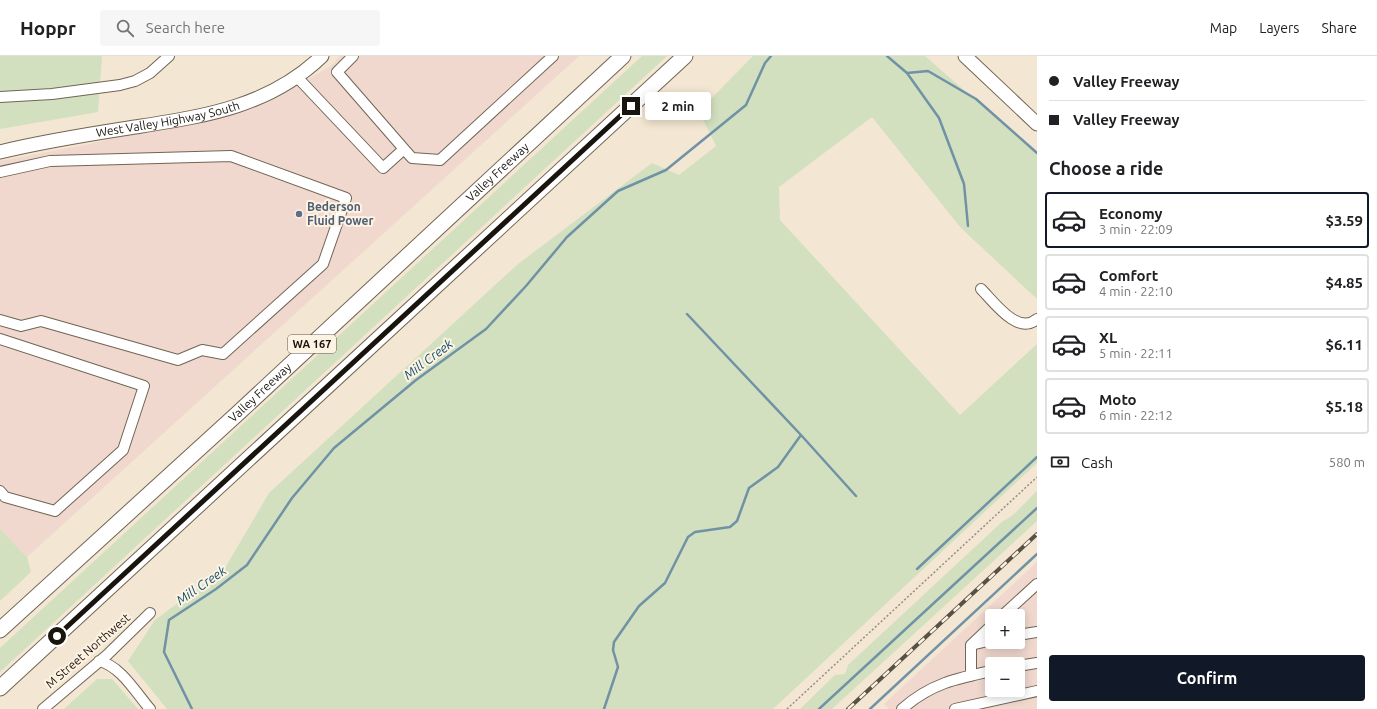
<!DOCTYPE html>
<html lang="en">
<head>
<meta charset="utf-8">
<style>
  :root { --surface:#fff; --page:#f6f6f6; --text:#202124; --muted:#757577; --line:#e0e0e0; --accent:#111827 }
  body { margin:0; font-family:Ubuntu,sans-serif; background:var(--page); color:var(--text); height:100vh; display:flex; flex-direction:column; font-size:15px; white-space:nowrap }
  * { box-sizing:border-box; margin:0 }
  p { font-size:13px; color:var(--muted) }
  .icon { flex:none; width:22px; height:22px; fill:none; stroke:currentColor; stroke-width:2; stroke-linecap:round; stroke-linejoin:round }
  .map { position:relative; flex:1; overflow:hidden }
  .sheet { display:flex; flex-direction:column; background:var(--surface); width:340px }
  .sheet>* { flex:none }
  .hud { display:grid; align-content:center; height:88px; padding:0 12px; background:var(--surface) }
  .controls { position:absolute; left:985px; top:553px; display:grid; gap:8px }
  .controls a { display:grid; place-items:center; width:40px; height:40px; border-radius:4px; background:var(--surface); box-shadow:0 2px 10px #0003; font-size:20px }
  .end { position:absolute; width:18px; height:18px; margin:-9px; border:5px solid #19140d; background:#fff; box-shadow:0 0 0 2px #fff }
  .from { border-radius:50% }
  .bubble { position:absolute; height:28px; border-radius:4px; background:var(--surface); box-shadow:0 2px 10px #0003; font-size:13px; font-weight:600; line-height:28px; text-align:center }
  .hud b { display:flex; align-items:center; gap:14px; height:38px; font-size:15px }
  .hud b+b { border-top:1px solid var(--line) }
  .hud i { width:10px; height:10px; background:var(--text) }
  ul { padding:0; list-style:none }
  li { display:flex; align-items:center; gap:12px; height:56px; margin:0 8px 6px; padding:0 4px; border:2px solid var(--line); border-radius:4px }
  li div { flex:1 }
  li b { display:block; font-size:15px }
  li em { font-style:normal; font-weight:600 }
  li.current { border-color:var(--accent) }
  li>.icon { width:36px; height:36px; stroke-width:1.5 }
  h2 { padding:0 12px; font-size:18px; line-height:48px }
  .pay { display:flex; align-items:center; gap:10px; height:44px; padding:0 12px; font-size:15px }
  .pay p { margin-inline-start:auto }
  .action { display:flex; gap:8px; margin-top:auto; padding:8px 12px }
  .action a { flex:1; height:46px; border-radius:4px; background:var(--accent); color:#fff; font-size:16px; font-weight:600; line-height:46px; text-align:center }
  header { display:flex; align-items:center; gap:24px; box-sizing:border-box; height:56px; padding:0 20px; background:var(--surface); border-bottom:1px solid var(--line) }
  header strong { font-size:19px }
  nav { display:flex; gap:22px; margin-inline-start:auto; font-size:14px }
  .search { width:280px; height:36px; background:var(--page); display:flex; align-items:center; gap:10px; box-sizing:border-box; padding:0 14px; border-radius:4px; color:var(--muted); font-size:15px }
  main { display:flex; flex:1; min-height:0 }
  .map>svg:first-child { display:block }
</style>
</head>
<body>
<header>
<strong>Hoppr</strong>
<div class="search"><svg class="icon" aria-label="search" viewBox="0 0 24 24"><circle cx="10" cy="10" r="6"/><path d="M15 15l6 6"/></svg>Search here</div>
<nav><a>Map</a><a>Layers</a><a>Share</a></nav>
</header>
<main>
<div class="map">
<svg width="1037" height="653" viewBox="0 0 1037 653">
  <rect width="100%" height="100%" fill="#f3e6d2"/>
  <path fill="#f0d8ce" fill-rule="evenodd" d="M340,0H579L27,501L0,473V105L84,89L265,48L331,10Z
    M1037,506V653H889L884,648ZM992,560H1018V586H992ZM992,608H1018V634H992Z"/>
  <path fill="#d2e0c0" d="M0,0H102L98,56L0,73Z
    M642,0H667L0,616V592Z
    M753,0H925L1037,98V243L961,172L872,61L779,131L780,164L960,359L1037,288V407L773,653H167L128,605L155,564L225,512L269,437L518,208L652,107L679,119L716,90L699,55Z
    M1037,435V465L832,653H800L835,619L845,618L848,609L1003,465C1016,459 1026,445 1037,435Z
    M0,473L27,501L31,516L0,545Z
    M97,623H112L138,653H64Z"/>
  <g fill="none" stroke-linecap="round" stroke-linejoin="round">
    <path stroke="#7092a5" stroke-width="2.5" d="M887,0L907,17L939,62L964,128L968,170
      M907,17L928,15L976,43L1037,97
      M687,258L801,379L856,440
      M917,513L1037,401
      M192,653L164,596L169,564L216,533L247,509L292,442L334,392L416,324L486,273L526,230L567,181L618,135L666,114L746,49L765,7L771,0
      M604,653L618,611L613,594L614,586L639,550L665,527L688,481L695,476L730,471L737,465L749,432L778,411L801,379
      M819,653L1037,452
      M870,653L1037,498"/>
    <g stroke="#716554" stroke-width="12">
      <path id="minor" d="M353,0L337,16L404,93
        M297,21L383,112L404,93L412,102L440,104L553,0
        M0,41L52,38L120,29L135,25L150,17L169,0
        M0,116L50,105L231,100L346,142L323,208L223,298L202,294L178,304L41,265L21,270L0,264
        M981,233C994,246 1018,280 1037,263
        M0,283L144,330L123,394L55,455L5,441L0,435
        M1002,560L1037,528
        M1018,579L1037,576
        M971,589L992,584
        M99,605C121,610 136,637 150,653
        M1018,610L1037,607
        M971,620V589L992,569
        M43,653L107,599L150,557
        M902,653C930,628 957,622 992,615
        M955,653L1037,635"/>
    </g>
    <g stroke="#716554" stroke-width="15">
      <g id="major">
        <path d="M965,0L1037,68"/>
        <path id="s1" d="M0,96C44,85 90,78 135,71C205,60 269,51 322,0"/>
      </g>
    </g>
    <g stroke="#716554" stroke-width="17">
      <g id="highway">
        <path id="s2" d="M0,574L236,359L623,0"/>
        <path d="M0,632L685,0"/>
      </g>
    </g>
    <path stroke="#978d7f" stroke-width="1.5" stroke-dasharray="2 2" stroke-linecap="butt" d="M787,653L1037,421"/>
    <use href="#minor" stroke="#fff" stroke-width="10"/>
    <use href="#major" stroke="#fff" stroke-width="13"/>
    <use href="#highway" stroke="#fff" stroke-width="15"/>
    <g stroke="#585146" stroke-width="4">
      <path id="rail" d="M848,653L1037,478"/>
    </g>
    <use href="#rail" stroke="#fef3e3" stroke-width="2.5" stroke-dasharray="8" stroke-linecap="butt"/>
  </g>
  <g fill="none" stroke-linecap="round" stroke-linejoin="round">
    <path stroke="#19140d" stroke-width="5" d="M57,580L631,50"/>
  </g>
  <circle fill="#5c6f8a" stroke="#fef3e3" stroke-width="1.5" cx="299" cy="158" r="4"/>
  <g text-anchor="middle" stroke-width="4" stroke-linejoin="round" paint-order="stroke">
    <rect fill="#fef3e3" stroke="#5e574d" stroke-width="1" x="288" y="279" width="48" height="18" rx="3"/>
    <g font-size="11" font-weight="bold" fill="#19140d">
      <text x="312" y="292">WA 167</text>
    </g>
    <g font-size="12" fill="#19140d" stroke="#fef3e3">
      <text dy="4" stroke="none"><textPath href="#s1" startOffset="171">West Valley Highway South</textPath></text>
      <text dy="4" stroke="none"><textPath href="#s2" startOffset="676">Valley Freeway</textPath></text>
      <text dy="4" stroke="none"><textPath href="#s2" startOffset="352">Valley Freeway</textPath></text>
      <text transform="translate(88 595) rotate(-41)" y="4">M Street Northwest</text>
    </g>
    <g font-size="12" font-weight="bold" fill="#4e5e75" stroke="#fef3e3" text-anchor="start">
      <text x="307" y="155">Bederson<tspan x="307" dy="14">Fluid Power</tspan></text>
    </g>
    <g font-size="13" font-style="italic" fill="#0e4e6b" stroke="#fef3e3">
      <text transform="translate(428 303) rotate(-37)" y="5">Mill Creek</text>
      <text transform="translate(201 529) rotate(-35)" y="5">Mill Creek</text>
    </g>
  </g>
</svg>
<div class="controls">
<a>+</a>
<a>−</a>
</div>
<i class="end from" style="left:57px;top:580px"></i>
<i class="end" style="left:631px;top:50px"></i>
<div class="bubble" style="left:645px;top:36px;width:66px">2 min</div>
</div>
<section class="sheet">
<div class="hud">
<b><i class="from"></i>Valley Freeway</b>
<b><i></i>Valley Freeway</b>
</div>
<h2>Choose a ride</h2>
<ul>
<li class="current"><svg class="icon" aria-label="car" viewBox="0 0 24 24"><path d="M5 17H2v-5l4-1 3-4h7l3 4 3 1v5h-3M9 17h6M6 11h13"/><circle cx="7" cy="17" r="2"/><circle cx="17" cy="17" r="2"/></svg><div><b>Economy</b><p>3 min · 22:09</p></div><em>$3.59</em></li>
<li><svg class="icon" aria-label="car" viewBox="0 0 24 24"><path d="M5 17H2v-5l4-1 3-4h7l3 4 3 1v5h-3M9 17h6M6 11h13"/><circle cx="7" cy="17" r="2"/><circle cx="17" cy="17" r="2"/></svg><div><b>Comfort</b><p>4 min · 22:10</p></div><em>$4.85</em></li>
<li><svg class="icon" aria-label="car" viewBox="0 0 24 24"><path d="M5 17H2v-5l4-1 3-4h7l3 4 3 1v5h-3M9 17h6M6 11h13"/><circle cx="7" cy="17" r="2"/><circle cx="17" cy="17" r="2"/></svg><div><b>XL</b><p>5 min · 22:11</p></div><em>$6.11</em></li>
<li><svg class="icon" aria-label="car" viewBox="0 0 24 24"><path d="M5 17H2v-5l4-1 3-4h7l3 4 3 1v5h-3M9 17h6M6 11h13"/><circle cx="7" cy="17" r="2"/><circle cx="17" cy="17" r="2"/></svg><div><b>Moto</b><p>6 min · 22:12</p></div><em>$5.18</em></li>
</ul>
<div class="pay"><svg class="icon" aria-label="cash" viewBox="0 0 24 24"><path d="M3 7h18v10H3z"/><circle cx="12" cy="12" r="2"/></svg>Cash<p>580 m</p></div>
<div class="action"><a>Confirm</a></div>
</section>
</main>
</body>
</html>
